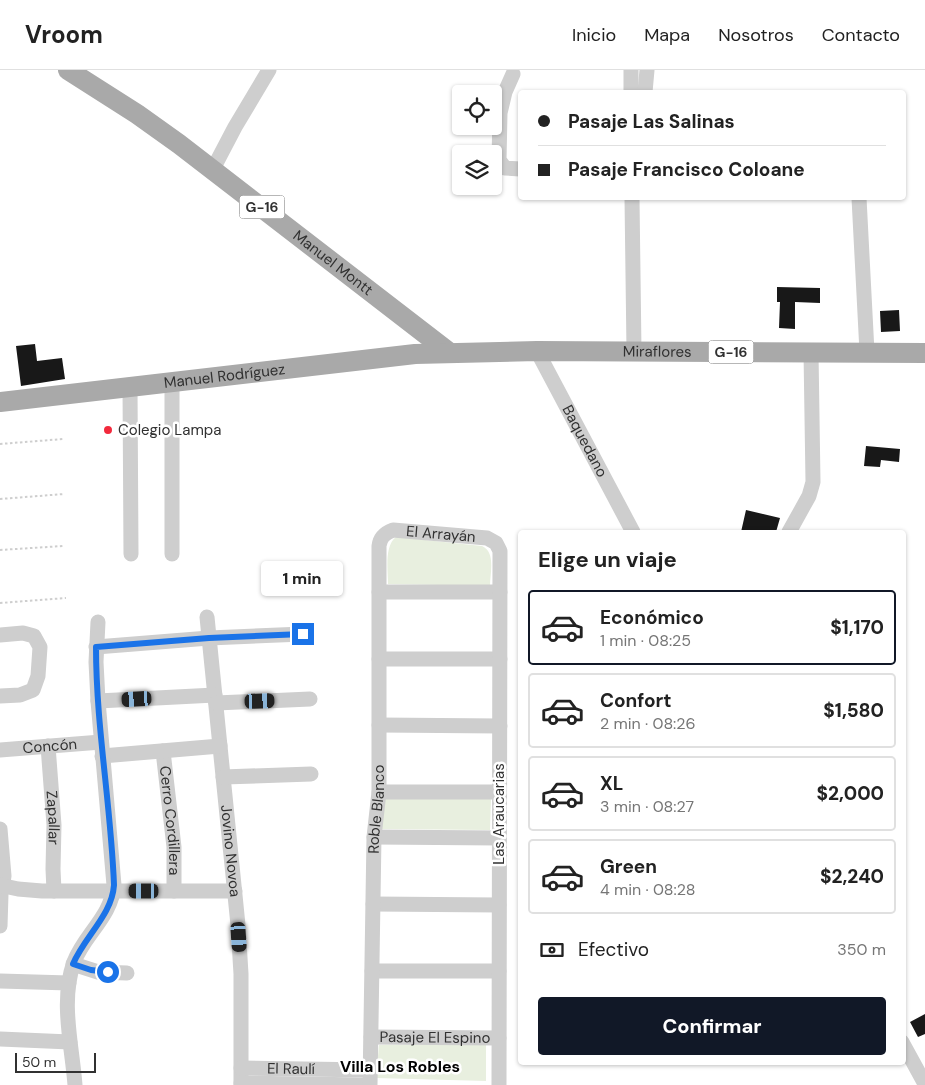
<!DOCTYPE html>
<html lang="es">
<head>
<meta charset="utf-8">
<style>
  :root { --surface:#fff; --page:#f6f6f6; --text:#222; --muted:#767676; --line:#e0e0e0; --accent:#111827 }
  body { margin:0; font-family:"DM Sans",sans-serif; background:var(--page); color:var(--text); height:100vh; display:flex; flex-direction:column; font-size:19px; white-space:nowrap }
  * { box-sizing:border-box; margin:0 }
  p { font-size:16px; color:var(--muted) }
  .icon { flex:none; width:28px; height:28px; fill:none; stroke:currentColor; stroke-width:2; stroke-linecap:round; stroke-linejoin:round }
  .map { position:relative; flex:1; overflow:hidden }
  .panel { position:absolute; left:518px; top:460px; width:388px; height:535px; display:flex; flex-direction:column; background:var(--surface); border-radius:5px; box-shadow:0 1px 4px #0004 }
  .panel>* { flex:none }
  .guide { position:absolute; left:518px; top:20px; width:388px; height:110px; border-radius:5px; box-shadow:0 1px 4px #0004; display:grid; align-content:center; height:110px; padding:0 20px; background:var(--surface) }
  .fabs { position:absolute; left:452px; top:15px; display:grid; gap:10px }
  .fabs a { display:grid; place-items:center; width:50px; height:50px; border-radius:5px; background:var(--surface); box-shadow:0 1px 4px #0004; font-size:25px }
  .scale { position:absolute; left:15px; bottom:12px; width:81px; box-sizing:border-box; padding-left:5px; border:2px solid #313131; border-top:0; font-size:14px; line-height:18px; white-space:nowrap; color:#313131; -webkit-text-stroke:4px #fff; paint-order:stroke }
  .end { position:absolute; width:22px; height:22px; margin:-11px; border:6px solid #1a73e8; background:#fff; box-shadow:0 0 0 2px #fff }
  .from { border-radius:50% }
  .bubble { position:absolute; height:35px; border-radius:5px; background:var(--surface); box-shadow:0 1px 4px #0004; font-size:16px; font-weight:800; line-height:35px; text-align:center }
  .car { position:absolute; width:15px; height:30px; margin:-15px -8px; border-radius:6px; box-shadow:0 0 4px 1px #0007; background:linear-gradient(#222 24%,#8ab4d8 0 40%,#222 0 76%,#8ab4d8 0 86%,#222 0) }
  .guide b { display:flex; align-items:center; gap:18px; height:48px; font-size:19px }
  .guide b+b { border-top:1px solid var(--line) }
  .guide i { width:12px; height:12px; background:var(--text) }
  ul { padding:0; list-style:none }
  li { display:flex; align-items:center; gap:15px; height:75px; margin:0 10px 8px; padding:0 10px; border:2px solid var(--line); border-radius:5px }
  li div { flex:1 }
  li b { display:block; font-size:19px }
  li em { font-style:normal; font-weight:800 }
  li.selected { border-color:var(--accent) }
  li>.icon { width:45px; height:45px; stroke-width:1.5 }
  h2 { padding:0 20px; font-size:22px; line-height:60px }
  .pay { display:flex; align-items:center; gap:12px; height:55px; padding:0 20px; font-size:19px }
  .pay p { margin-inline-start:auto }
  .button { display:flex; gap:10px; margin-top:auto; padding:10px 20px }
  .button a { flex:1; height:58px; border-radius:5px; background:var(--accent); color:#fff; font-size:20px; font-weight:800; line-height:58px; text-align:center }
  header { display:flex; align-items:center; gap:30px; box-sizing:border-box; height:70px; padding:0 25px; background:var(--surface); border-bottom:1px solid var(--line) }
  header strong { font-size:24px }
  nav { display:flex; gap:28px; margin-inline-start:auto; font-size:18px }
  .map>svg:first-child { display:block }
</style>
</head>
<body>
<header>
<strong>Vroom</strong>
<nav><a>Inicio</a><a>Mapa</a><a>Nosotros</a><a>Contacto</a></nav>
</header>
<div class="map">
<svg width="925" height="1015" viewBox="0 0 925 1015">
  <rect width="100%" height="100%" fill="#fff"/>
  <path fill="#e8efdf" d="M396,467L482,476C496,482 490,503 490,516L388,514C388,501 384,476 396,467Z
    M385,727L491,728L490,760L381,759Z
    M486,974V1011L376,1008L379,975Z"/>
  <path fill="#181818" d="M777,217L820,218V233L795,232V259L779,258L780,232H777Z
    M899,240L900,261L881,262L880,241Z
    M35,274L37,291L62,288L65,309L21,316L16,276Z
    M866,376L900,379L899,392L881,390L880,397L864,396Z
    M746,440L780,448L776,462H741Z
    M925,944V964L918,967L910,952Z"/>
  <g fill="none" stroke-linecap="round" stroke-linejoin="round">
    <path stroke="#cecece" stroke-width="2" stroke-dasharray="2.5 2.5" stroke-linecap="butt" d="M0,374L63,369
      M0,429L64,424
      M0,480L63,476
      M0,533L66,528"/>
    <g stroke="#cecece" stroke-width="15">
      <path d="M631,0V22"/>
      <path d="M513,4L505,22L500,43L499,90L505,98L520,99"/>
      <path d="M645,22L647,0"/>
      <path d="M213,99L235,57L269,0"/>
      <path d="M632,128L634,281"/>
      <path d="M859,128L867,282"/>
      <path id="s1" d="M537,281L633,462"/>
      <path d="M172,312V484"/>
      <path d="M130,317L131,484"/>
      <path d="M789,462L809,426L813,412L811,282"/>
      <path d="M379,522H500"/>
      <path id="s2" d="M207,547L238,855L241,904V1015"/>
      <path d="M0,565L23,563L34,566L40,577L38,606L33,620L20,625L0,626"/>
      <path d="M96,577L209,568L303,564"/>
      <path d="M379,589H500"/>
      <path d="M98,631L215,625"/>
      <path d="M216,633L310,629"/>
      <path d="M379,655L500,656"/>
      <path id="s3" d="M48,676L54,755L53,799L54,821"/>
      <path id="s4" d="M0,680L101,672"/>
      <path id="s5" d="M163,681L174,777V821"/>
      <path d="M102,686L220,676"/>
      <path d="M223,707L311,704"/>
      <path d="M379,722H499"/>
      <path d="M0,759L4,806L1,824L0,856"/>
      <path d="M374,767L499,768"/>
      <path d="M0,815L18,819L42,821H235"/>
      <path d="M373,834L499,835"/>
      <path d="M73,894L98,902L127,903"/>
      <path d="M372,901H499"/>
      <path d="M0,911L69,913"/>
      <path id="s6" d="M371,967L499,968"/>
      <path d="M0,969L70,972"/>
      <path d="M902,972L925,1014"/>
      <path id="s7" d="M241,998L371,1000"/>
      <path d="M241,1013L364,1015"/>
      <path d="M75,1015C72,975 60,931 74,892C84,865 112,846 114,815L98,631L96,592L98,552"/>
      <path id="s8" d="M370,1015L374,767L379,722V476C380,467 385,463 393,460L487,468L496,473L500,481L499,1015"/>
    </g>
    <g stroke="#a9a9a9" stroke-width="20">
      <path id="s9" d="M68,0L137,44L179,74L450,283"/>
      <path id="s10" d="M0,332L415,284L537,281L925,283"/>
    </g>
  </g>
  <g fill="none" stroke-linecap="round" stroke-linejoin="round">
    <path stroke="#1a73e8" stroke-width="6" d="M108,902L91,900L73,894C85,866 112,845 114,815C111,735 96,657 96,577L209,568L303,564"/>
  </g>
  <circle fill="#f2293c" stroke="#fff" stroke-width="2" cx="108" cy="360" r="5"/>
  <g text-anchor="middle" stroke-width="5" stroke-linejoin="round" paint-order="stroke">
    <g fill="#fff" stroke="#6f6f6f" stroke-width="1">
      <rect x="239.5" y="125.5" width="45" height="23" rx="4"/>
      <rect x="708.5" y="270.5" width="45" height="23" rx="4"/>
    </g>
    <g font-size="14" font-weight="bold" fill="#313131">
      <text x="262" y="142">G-16</text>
      <text x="731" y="287">G-16</text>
    </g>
    <g font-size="15" fill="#313131" stroke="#fff">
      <text dy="5" stroke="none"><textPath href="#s9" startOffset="328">Manuel Montt</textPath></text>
      <text dy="5" stroke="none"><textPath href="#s10" startOffset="660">Miraflores</textPath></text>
      <text dy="5" stroke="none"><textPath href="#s10" startOffset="226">Manuel Rodríguez</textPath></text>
      <text dy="5" stroke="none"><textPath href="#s1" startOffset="102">Baquedano</textPath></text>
      <text dy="5" stroke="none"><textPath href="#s8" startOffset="610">El Arrayán</textPath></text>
      <text dy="5" stroke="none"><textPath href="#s4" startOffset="50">Concón</textPath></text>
      <text dy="5" stroke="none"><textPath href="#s8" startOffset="276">Roble Blanco</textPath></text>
      <text transform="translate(499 744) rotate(-90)" y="5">Las Araucarias</text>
      <text dy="5" stroke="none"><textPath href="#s3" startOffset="72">Zapallar</textPath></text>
      <text dy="5" stroke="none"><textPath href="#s5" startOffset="70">Cerro Cordillera</textPath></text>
      <text dy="5" stroke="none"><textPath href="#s2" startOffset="235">Jovino Novoa</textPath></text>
      <text dy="5" stroke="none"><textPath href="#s6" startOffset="64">Pasaje El Espino</textPath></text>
      <text dy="5" stroke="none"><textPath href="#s7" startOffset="50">El Raulí</textPath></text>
    </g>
    <g font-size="15" fill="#313131" stroke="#fff" text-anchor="start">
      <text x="118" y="365">Colegio Lampa</text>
    </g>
    <g font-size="16" font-weight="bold" fill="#000" stroke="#fff">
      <text x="400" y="1002">Villa Los Robles</text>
    </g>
  </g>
</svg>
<div class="fabs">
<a><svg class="icon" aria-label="locate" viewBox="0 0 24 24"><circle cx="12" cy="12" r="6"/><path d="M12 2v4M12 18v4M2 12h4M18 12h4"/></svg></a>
<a><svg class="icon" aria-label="layers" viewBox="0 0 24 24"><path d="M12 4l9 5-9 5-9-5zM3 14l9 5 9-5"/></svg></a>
</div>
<div class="scale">50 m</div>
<i class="end from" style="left:108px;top:902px"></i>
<i class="end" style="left:303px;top:564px"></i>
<div class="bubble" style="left:261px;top:491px;width:82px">1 min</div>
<i class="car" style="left:137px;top:629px;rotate:267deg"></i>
<i class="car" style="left:260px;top:631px;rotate:88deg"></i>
<i class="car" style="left:144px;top:821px;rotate:270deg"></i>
<i class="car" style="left:239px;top:867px;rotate:176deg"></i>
<div class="guide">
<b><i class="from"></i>Pasaje Las Salinas</b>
<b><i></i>Pasaje Francisco Coloane</b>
</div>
<section class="panel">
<h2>Elige un viaje</h2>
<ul>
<li class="selected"><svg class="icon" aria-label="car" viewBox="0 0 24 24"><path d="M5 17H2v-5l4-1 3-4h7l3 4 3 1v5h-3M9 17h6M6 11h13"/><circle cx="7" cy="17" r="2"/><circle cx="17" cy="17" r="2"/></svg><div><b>Económico</b><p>1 min · 08:25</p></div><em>$1,170</em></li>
<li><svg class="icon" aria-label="car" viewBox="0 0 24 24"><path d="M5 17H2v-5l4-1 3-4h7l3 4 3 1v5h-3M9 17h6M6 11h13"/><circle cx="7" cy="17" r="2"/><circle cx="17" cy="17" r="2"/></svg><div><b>Confort</b><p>2 min · 08:26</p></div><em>$1,580</em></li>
<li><svg class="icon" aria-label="car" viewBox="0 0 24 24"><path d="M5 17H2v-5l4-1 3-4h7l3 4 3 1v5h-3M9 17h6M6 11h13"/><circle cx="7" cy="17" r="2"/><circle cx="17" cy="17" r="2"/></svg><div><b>XL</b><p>3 min · 08:27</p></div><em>$2,000</em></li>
<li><svg class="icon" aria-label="car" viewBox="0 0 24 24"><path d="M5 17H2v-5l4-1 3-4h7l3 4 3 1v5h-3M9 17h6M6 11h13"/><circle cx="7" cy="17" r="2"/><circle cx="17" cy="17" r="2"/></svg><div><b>Green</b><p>4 min · 08:28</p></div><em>$2,240</em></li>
</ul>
<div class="pay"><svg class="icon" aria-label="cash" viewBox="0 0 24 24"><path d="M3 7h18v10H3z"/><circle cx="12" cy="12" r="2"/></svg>Efectivo<p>350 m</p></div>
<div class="button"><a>Confirmar</a></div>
</section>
</div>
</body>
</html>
